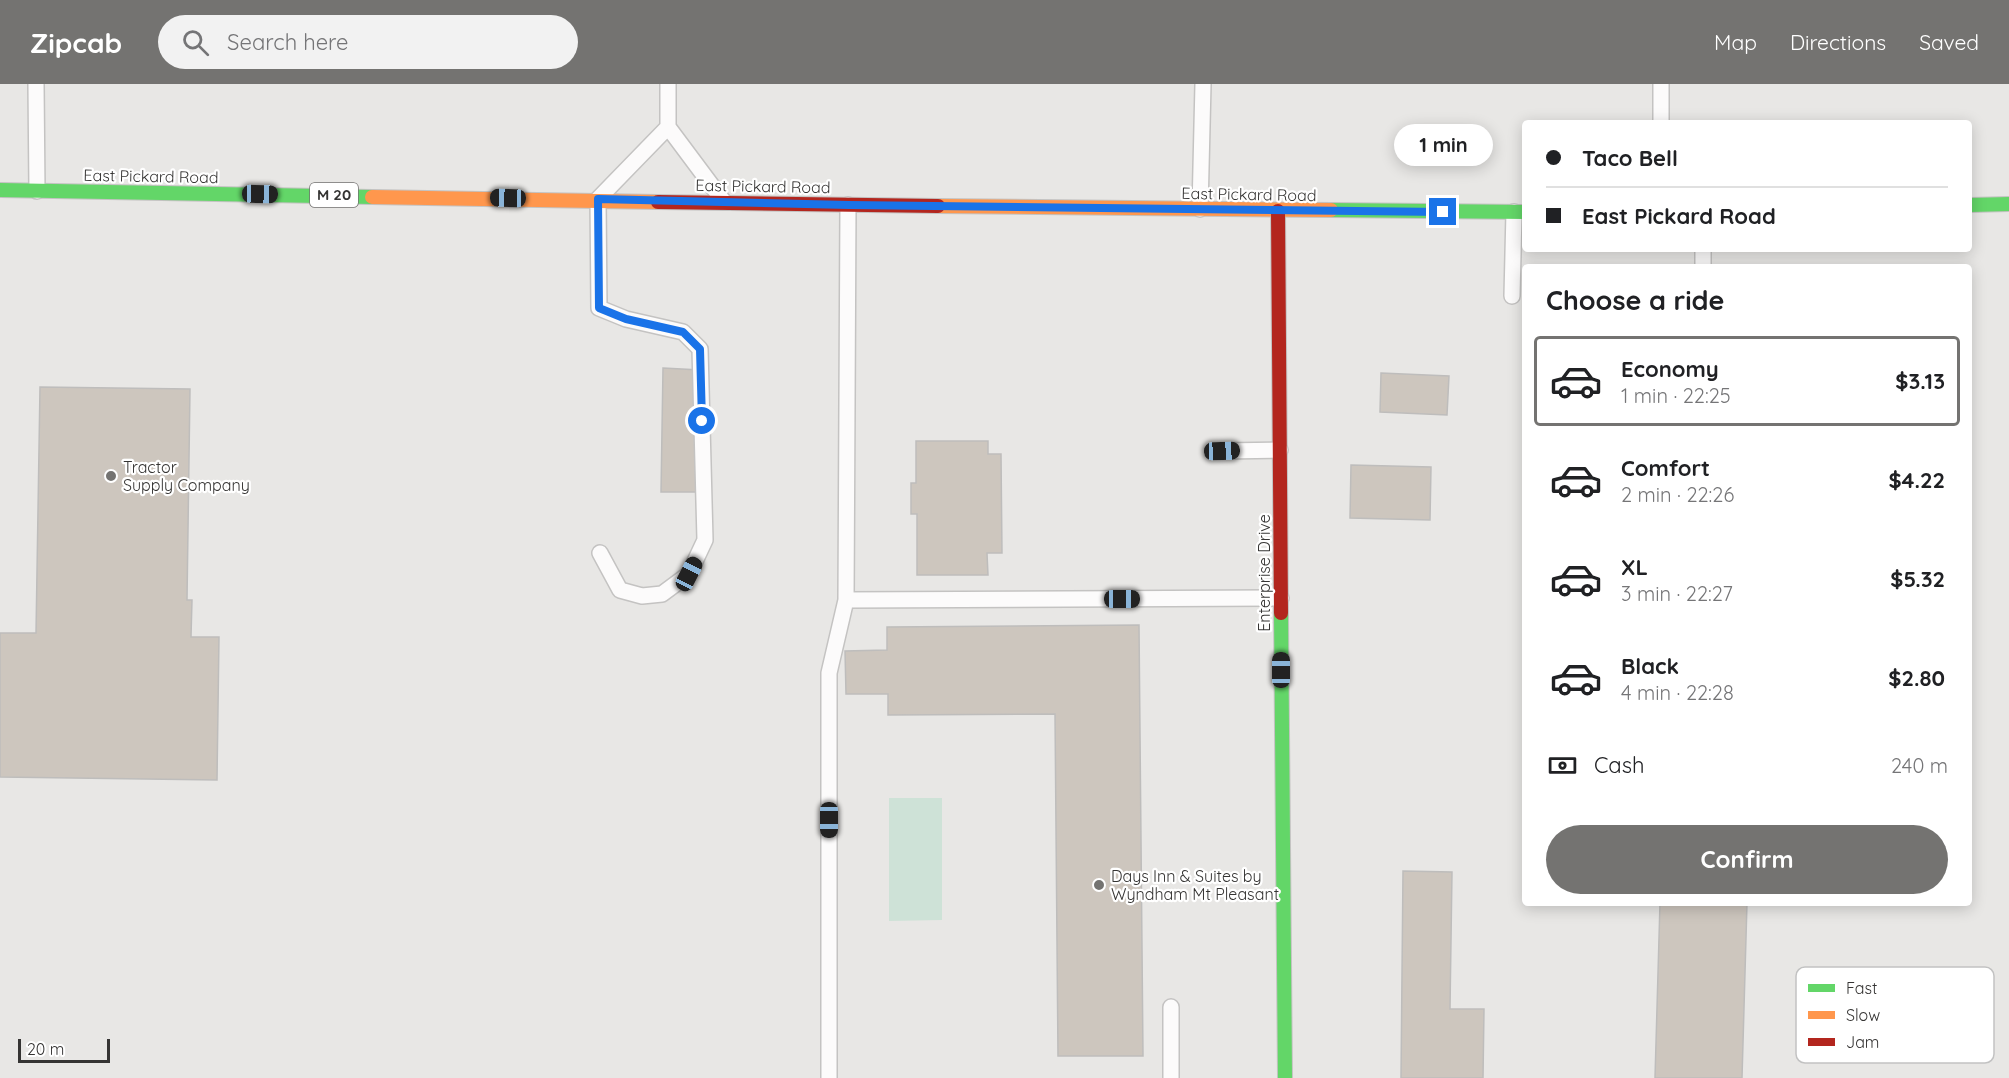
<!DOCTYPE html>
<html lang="en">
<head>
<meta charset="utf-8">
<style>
  :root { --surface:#fff; --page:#f2f2f2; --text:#202124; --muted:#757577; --line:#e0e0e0; --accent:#747371 }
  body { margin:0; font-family:Quicksand,sans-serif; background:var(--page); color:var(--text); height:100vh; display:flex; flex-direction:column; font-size:22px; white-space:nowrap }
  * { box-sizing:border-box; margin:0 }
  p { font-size:20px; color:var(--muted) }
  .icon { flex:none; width:33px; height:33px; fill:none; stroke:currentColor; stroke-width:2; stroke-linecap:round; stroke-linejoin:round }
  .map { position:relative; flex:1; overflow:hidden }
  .sheet { position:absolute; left:1522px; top:180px; width:450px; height:642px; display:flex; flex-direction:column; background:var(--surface); border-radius:6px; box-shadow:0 3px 15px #0003 }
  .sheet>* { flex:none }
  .top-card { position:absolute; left:1522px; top:36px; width:450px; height:132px; border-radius:6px; box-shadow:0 3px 15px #0003; display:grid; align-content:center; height:132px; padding:0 24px; background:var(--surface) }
  .scale { position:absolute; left:18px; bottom:15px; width:92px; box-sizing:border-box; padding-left:6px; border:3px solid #353433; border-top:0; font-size:16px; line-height:21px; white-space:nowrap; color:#353433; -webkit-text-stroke:4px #fff; paint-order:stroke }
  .end { position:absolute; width:27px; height:27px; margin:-14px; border:8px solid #1a73e8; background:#fff; box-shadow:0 0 0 3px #fff }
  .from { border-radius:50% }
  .bubble { position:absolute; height:42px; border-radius:21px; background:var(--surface); box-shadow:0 3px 15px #0003; font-size:20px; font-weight:700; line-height:42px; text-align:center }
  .car { position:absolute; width:18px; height:36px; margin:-18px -9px; border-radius:8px; box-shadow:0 0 4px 2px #0007; background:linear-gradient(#222 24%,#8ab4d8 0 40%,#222 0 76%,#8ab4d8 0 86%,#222 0) }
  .top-card b { display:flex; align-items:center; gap:21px; height:57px; font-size:22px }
  .top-card b+b { border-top:2px solid var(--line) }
  .top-card i { width:15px; height:15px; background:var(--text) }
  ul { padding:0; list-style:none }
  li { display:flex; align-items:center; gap:18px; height:90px; margin:0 12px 9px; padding:0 12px; border:3px solid transparent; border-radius:6px }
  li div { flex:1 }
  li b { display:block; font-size:22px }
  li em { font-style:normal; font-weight:700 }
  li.selected { border-color:var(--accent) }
  li>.icon { width:54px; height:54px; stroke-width:1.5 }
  h2 { padding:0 24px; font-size:27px; line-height:72px }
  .pay { display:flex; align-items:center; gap:15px; height:66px; padding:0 24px; font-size:22px }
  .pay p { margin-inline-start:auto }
  .button { display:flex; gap:12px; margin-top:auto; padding:12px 24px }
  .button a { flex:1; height:69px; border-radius:36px; background:var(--accent); color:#fff; font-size:24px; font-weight:700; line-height:69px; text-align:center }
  header { display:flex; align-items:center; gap:36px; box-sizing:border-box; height:84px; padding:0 30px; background:var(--accent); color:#fff }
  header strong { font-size:28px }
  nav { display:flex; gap:33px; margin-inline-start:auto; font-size:21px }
  .search { width:420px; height:54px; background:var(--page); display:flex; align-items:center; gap:15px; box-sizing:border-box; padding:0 21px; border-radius:33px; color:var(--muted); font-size:22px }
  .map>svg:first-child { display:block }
</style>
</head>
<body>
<header>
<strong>Zipcab</strong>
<div class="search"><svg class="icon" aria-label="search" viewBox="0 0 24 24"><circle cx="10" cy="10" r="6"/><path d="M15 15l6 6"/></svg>Search here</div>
<nav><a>Map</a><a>Directions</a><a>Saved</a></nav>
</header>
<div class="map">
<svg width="2009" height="994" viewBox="0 0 2009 994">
  <rect width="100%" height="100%" fill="#e8e7e5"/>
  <path fill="#cee2d7" d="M889,714H942V836L889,837Z"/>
  <path fill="#cdc6be" stroke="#bebdbc" stroke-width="1.5" d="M663,284L700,286L699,408H661Z
    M1381,289L1449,292L1447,331L1380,328Z
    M40,303L190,305L187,516H192L191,553H219L217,696L0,693V549H36Z
    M916,357H988V370H1001L1002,469H987L988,491H917V430H911V399H916Z
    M1351,381L1431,383L1430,436L1350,434Z
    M1139,541L1143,972H1058L1055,630L888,631V610H846L845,567L887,566V543Z
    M1403,787L1452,788L1450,925H1484L1483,994H1401Z
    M1660,819H1747L1742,994H1655Z"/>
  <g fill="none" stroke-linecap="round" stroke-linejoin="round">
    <g stroke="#c4c3c2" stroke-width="18">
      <path id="lane" d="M36,0L37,107
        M1661,39V0
        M668,43V0
        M1200,125L1203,0
        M1703,183V165
        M1512,212L1514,128
        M1223,367L1280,366
        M600,469L620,506L642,512L662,510L689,490L705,456L700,265L683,248L626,235L599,224L598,115L668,43L724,118
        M846,516L1281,514
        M1171,923V994
        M829,994V589L846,516L848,121"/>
    </g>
    <g stroke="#c4c3c2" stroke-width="16">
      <path id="fast" d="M0,106L372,113
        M1970,121L2009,120
        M1331,126L1526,128
        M1281,529L1285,994"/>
    </g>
    <g stroke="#c4c3c2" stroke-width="16">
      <path id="slow" d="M372,113L658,118
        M938,122L1331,126"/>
    </g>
    <g stroke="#c4c3c2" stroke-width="16">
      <path id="jam" d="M658,118L938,122
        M1278,127L1281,529"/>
    </g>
    <use href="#lane" stroke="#fcfbfb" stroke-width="15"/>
    <use href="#fast" stroke="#63d668" stroke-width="14"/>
    <use href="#slow" stroke="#ff974d" stroke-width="14"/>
    <use href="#jam" stroke="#b3261e" stroke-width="14"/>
  </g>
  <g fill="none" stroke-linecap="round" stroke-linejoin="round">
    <path stroke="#1a73e8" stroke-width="8" d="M702,337L700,265L683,248L626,235L599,224L598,115L849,121L1443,128"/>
  </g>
  <g fill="#747371" stroke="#fff" stroke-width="2">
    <circle cx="111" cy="392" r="6"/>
    <circle cx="1099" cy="801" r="6"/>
  </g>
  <g text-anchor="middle" stroke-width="4.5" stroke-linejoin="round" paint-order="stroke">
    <rect fill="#fff" stroke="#727170" stroke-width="1.5" x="310" y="99" width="48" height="24" rx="4.5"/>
    <g font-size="15" font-weight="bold" fill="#353433">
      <text x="334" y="116">M 20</text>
    </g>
    <g font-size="16" fill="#353433" stroke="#fff">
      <text transform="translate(151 92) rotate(1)" y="6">East Pickard Road</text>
      <text transform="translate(763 102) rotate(1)" y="6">East Pickard Road</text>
      <text transform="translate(1249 110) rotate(1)" y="6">East Pickard Road</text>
      <text transform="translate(1264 489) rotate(-90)" y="6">Enterprise Drive</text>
    </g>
    <g font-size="16" fill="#353433" stroke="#fff" text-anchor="start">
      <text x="123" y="389">Tractor<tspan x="123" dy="18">Supply Company</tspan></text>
      <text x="1111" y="798">Days Inn &amp; Suites by<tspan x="1111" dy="18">Wyndham Mt Pleasant</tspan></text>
    </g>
  </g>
  <rect x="1796" y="883" width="198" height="96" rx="9" fill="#fff" stroke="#c2c2c2" stroke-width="1.5"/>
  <rect x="1808" y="900" width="27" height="8" fill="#63d668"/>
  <rect x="1808" y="927" width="27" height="8" fill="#ff974d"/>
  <rect x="1808" y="954" width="27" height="8" fill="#b3261e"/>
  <g font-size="16" fill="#353433">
    <text x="1846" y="910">Fast</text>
    <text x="1846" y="937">Slow</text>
    <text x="1846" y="964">Jam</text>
  </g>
</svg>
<div class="scale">20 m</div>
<i class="end from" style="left:702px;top:337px"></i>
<i class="end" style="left:1443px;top:128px"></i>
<div class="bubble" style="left:1394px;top:40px;width:99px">1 min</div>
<i class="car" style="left:260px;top:110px;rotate:91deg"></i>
<i class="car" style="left:508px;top:114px;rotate:271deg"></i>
<i class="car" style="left:1222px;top:367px;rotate:88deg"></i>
<i class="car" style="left:689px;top:490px;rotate:27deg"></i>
<i class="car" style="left:1122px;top:515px;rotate:90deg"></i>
<i class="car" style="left:1281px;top:586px;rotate:0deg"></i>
<i class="car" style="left:829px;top:736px;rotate:180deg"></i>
<div class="top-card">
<b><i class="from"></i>Taco Bell</b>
<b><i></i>East Pickard Road</b>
</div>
<section class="sheet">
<h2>Choose a ride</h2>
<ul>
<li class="selected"><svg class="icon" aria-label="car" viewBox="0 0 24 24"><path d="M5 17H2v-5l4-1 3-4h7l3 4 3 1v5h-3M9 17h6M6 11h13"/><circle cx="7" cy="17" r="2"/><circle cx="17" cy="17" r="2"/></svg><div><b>Economy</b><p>1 min · 22:25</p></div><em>$3.13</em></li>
<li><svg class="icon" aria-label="car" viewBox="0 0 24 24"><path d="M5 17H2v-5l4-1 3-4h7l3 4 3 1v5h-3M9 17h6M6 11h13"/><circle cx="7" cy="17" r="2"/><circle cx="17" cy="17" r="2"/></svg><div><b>Comfort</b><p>2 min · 22:26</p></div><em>$4.22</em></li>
<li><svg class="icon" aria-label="car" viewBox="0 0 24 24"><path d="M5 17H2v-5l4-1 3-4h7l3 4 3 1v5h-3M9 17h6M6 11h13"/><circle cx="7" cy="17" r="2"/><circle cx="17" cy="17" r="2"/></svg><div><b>XL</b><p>3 min · 22:27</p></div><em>$5.32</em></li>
<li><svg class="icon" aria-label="car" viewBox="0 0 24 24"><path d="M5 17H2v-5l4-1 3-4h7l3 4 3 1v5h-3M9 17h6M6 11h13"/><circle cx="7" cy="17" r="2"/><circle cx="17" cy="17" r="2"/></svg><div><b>Black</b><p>4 min · 22:28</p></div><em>$2.80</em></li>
</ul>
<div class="pay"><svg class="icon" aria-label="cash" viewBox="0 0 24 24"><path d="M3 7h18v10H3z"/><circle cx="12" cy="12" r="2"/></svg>Cash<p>240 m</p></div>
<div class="button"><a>Confirm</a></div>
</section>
</div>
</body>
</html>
